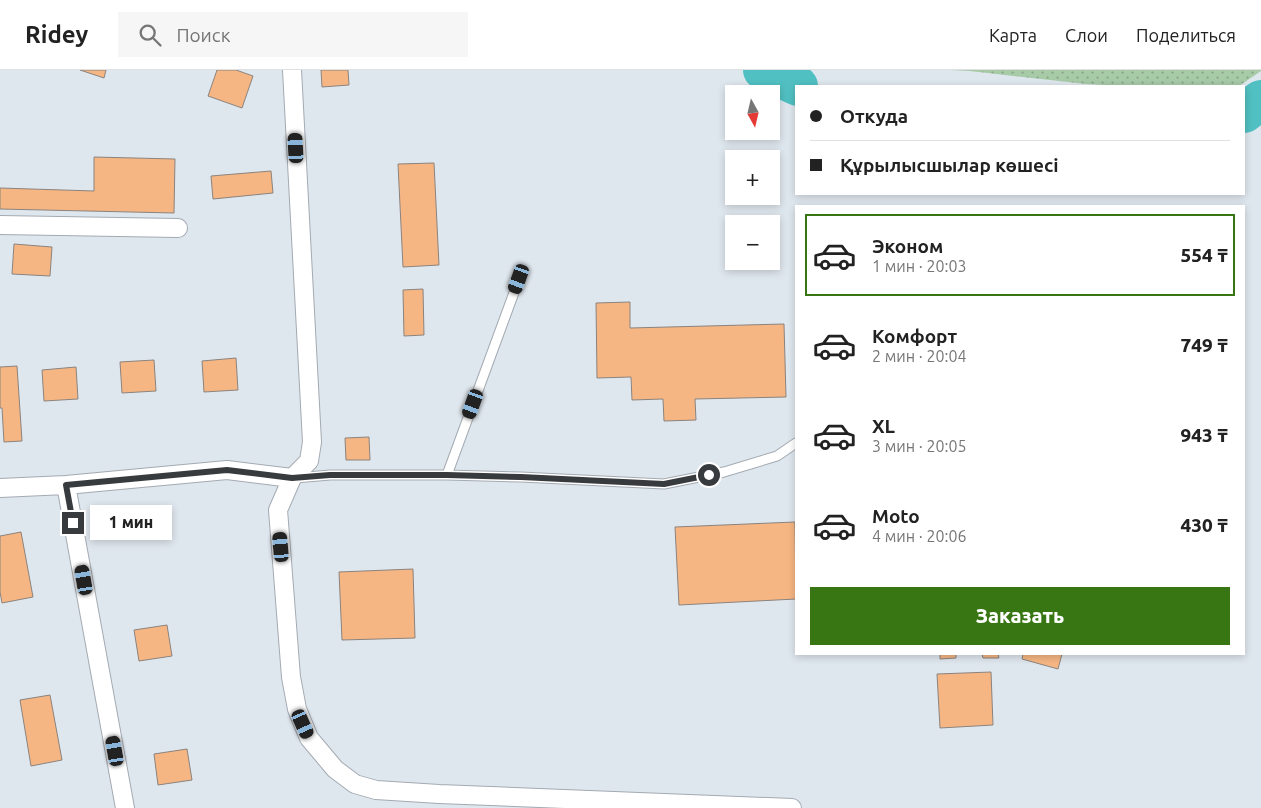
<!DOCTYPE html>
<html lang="ru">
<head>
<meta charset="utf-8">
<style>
  :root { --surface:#fff; --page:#f6f6f6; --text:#222; --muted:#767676; --line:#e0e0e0; --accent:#377612 }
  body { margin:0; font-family:Ubuntu,sans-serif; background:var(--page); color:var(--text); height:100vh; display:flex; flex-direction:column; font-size:19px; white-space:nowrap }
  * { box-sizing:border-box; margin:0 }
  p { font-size:16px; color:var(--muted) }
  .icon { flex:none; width:28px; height:28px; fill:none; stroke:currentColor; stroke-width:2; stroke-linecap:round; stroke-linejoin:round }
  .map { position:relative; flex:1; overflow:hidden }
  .drawer { position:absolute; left:795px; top:135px; width:450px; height:450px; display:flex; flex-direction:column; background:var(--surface); border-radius:0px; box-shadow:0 2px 8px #0003 }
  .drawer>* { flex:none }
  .hud { position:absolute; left:795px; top:15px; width:450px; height:110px; border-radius:0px; box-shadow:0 2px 8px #0003; display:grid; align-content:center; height:110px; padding:0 15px; background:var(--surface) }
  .needle { width:32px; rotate:172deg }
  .controls { position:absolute; left:725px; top:15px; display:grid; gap:10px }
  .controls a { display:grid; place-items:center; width:55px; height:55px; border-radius:0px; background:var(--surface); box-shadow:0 2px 8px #0003; font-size:25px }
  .end { position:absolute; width:22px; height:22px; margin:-11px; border:6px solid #383b3e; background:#fff; box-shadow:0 0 0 2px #fff }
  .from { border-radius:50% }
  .bubble { position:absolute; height:35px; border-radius:0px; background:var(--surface); box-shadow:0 2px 8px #0003; font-size:16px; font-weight:800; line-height:35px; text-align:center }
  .car { position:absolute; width:15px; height:30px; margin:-15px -8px; border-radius:6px; box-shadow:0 0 4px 1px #0007; background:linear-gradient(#222 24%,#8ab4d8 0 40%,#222 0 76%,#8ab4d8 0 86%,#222 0) }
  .hud b { display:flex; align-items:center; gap:18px; height:48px; font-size:19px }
  .hud b+b { border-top:1px solid var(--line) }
  .hud i { width:12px; height:12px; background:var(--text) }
  ul { padding:9px 0 0; list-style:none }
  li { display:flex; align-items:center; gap:15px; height:82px; margin:0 10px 8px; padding:0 5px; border:2px solid transparent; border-radius:0px }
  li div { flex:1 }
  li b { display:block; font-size:19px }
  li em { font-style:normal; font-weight:800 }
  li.selected { border-color:var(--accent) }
  li>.icon { width:45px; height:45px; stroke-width:1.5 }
  .cta { display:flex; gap:10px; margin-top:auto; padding:10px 15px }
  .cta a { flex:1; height:58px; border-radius:0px; background:var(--accent); color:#fff; font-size:20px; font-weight:800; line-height:58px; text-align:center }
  header { display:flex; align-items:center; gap:30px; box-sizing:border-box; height:70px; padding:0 25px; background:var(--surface); border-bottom:1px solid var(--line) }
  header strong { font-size:24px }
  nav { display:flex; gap:28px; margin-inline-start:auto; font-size:18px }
  .search { width:350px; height:45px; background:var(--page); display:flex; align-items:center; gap:12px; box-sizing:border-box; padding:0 18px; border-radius:0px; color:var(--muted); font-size:19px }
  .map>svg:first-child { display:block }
</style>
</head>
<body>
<header>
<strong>Ridey</strong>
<div class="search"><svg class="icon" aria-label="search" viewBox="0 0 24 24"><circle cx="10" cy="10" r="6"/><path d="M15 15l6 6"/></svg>Поиск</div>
<nav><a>Карта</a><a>Слои</a><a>Поделиться</a></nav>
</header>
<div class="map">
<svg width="1261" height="738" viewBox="0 0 1261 738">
  <defs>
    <pattern id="garden-dots" width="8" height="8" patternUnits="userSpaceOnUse" patternTransform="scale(1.25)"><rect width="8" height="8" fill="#a7caa7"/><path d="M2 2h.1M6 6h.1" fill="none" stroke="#89a589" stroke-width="1.8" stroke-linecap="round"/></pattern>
  </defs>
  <rect width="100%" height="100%" fill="#dfe7ee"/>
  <path fill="url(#garden-dots)" d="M951,0H1261V1L1239,16H1123L1086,14L970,1Z"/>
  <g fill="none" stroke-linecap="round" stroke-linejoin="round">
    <path stroke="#51c0c2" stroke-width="40" d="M763,0L798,16
      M1244,43L1261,30"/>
  </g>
  <path fill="#f6b683" stroke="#8b837e" d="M80,0H106L104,8Z
    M217,0H236L253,6L242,38L208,26Z
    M321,0H348L349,15L322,17Z
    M94,87L175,89L174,143L0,139V118L94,121Z
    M434,93L439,195L403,197L398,94Z
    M271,101L273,123L213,129L211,106Z
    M14,174L52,177L50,206L12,204Z
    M423,219L424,265L404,266L403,220Z
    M630,232V258L784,254L786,327L695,329L696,350L664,351L663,329L632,330L631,307L597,308L596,233Z
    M236,288L238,320L204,322L202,291Z
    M154,290L156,321L122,323L120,292Z
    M17,296L22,371L4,372L2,338H0V297Z
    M76,297L78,329L44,331L42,300Z
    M369,367L370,390H346L345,368Z
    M795,452L796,529L679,535L675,457Z
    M21,462L33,527L2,533L0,522V466Z
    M413,499L415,568L342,570L339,502Z
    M167,555L172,586L139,591L134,560Z
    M940,584H956V588L940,589Z
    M982,584H998L999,588H983Z
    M1023,584H1062L1058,599L1022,589Z
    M991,602L993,655L940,658L937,604Z
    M50,625L62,690L31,696L20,630Z
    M187,679L192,710L158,715L154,684Z"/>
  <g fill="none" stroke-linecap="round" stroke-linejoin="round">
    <g stroke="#a3aab2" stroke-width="11">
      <path id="service" d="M447,405L519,209
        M295,408L330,405H447L521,407L664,414L724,402L777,386L796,373"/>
    </g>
    <g stroke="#a3aab2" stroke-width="20">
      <path id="minor" d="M292,0L312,372L309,391L292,408L278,440L291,607L297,639L309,668L335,699L355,714L376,720L439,724L792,738
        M0,155L178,158
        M66,415L125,738
        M0,418L66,415L227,400L292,408"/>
    </g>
    <use href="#service" stroke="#fff" stroke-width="9"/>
    <use href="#minor" stroke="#fff" stroke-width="18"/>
  </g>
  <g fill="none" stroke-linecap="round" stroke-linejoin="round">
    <path stroke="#383b3e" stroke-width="6" d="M73,453L66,415L227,400L292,408L330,405H447L521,407L664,414L709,405"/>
  </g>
</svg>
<div class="controls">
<a><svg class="needle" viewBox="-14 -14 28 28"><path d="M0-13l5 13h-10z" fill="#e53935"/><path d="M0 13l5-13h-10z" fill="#767676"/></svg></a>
<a>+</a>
<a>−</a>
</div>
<i class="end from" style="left:709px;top:405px"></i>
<i class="end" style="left:73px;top:453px"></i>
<div class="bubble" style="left:90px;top:435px;width:82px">1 мин</div>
<i class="car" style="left:296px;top:78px;rotate:357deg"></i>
<i class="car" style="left:519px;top:209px;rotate:200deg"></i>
<i class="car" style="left:473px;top:334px;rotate:200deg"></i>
<i class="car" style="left:281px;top:477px;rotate:355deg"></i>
<i class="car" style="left:84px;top:510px;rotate:350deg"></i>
<i class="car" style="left:303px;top:654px;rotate:156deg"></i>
<i class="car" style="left:115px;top:681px;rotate:350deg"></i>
<div class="hud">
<b><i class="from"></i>Откуда</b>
<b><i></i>Құрылысшылар көшесі</b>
</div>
<section class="drawer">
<ul>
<li class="selected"><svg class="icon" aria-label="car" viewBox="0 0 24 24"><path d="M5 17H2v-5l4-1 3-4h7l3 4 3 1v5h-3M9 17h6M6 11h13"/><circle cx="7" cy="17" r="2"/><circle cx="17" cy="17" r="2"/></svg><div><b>Эконом</b><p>1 мин · 20:03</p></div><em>554 ₸</em></li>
<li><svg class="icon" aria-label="car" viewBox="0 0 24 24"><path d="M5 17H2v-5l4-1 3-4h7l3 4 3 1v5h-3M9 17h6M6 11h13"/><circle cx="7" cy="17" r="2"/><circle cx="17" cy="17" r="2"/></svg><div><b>Комфорт</b><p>2 мин · 20:04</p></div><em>749 ₸</em></li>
<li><svg class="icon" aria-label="car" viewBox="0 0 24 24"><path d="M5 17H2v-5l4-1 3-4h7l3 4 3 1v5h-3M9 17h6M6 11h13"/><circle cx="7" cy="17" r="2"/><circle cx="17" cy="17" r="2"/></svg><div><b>XL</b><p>3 мин · 20:05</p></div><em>943 ₸</em></li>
<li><svg class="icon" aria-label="car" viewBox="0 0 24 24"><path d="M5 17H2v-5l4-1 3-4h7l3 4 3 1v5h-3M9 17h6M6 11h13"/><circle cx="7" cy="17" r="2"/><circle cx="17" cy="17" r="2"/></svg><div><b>Moto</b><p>4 мин · 20:06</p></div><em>430 ₸</em></li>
</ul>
<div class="cta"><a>Заказать</a></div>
</section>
</div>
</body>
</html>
